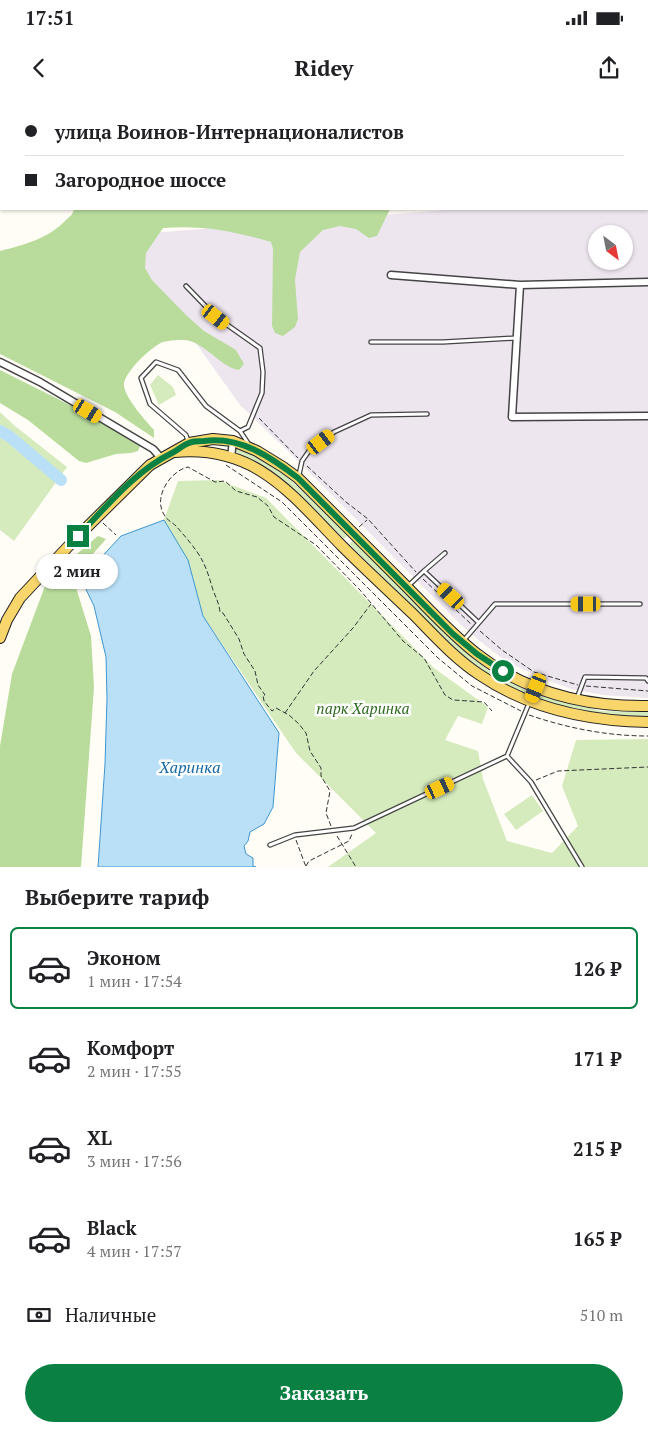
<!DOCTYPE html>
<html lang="ru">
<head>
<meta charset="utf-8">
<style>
  :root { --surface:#fff; --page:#f6f6f6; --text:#202124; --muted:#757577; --line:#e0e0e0; --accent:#0b8043 }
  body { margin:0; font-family:"PT Serif",serif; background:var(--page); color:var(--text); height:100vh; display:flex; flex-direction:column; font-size:19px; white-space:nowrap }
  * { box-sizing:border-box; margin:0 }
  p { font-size:16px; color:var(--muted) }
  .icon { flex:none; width:28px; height:28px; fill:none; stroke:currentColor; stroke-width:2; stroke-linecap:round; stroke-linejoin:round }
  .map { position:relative; height:767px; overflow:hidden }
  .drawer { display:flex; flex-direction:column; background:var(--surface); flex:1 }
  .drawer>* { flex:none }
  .hud { position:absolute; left:0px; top:0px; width:649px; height:110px; box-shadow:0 1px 4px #0004; display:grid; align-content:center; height:110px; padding:0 25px; background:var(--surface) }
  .needle { width:32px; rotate:148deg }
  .fabs { position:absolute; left:588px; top:125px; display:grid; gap:10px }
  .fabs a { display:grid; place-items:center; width:45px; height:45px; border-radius:50%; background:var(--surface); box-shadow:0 1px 4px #0004; font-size:25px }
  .end { position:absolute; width:22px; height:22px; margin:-11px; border:6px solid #0b8043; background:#fff; box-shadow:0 0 0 2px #fff }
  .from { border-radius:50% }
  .bubble { position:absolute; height:35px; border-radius:18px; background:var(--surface); box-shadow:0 1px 4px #0004; font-size:16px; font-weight:700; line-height:35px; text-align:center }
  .car { position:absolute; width:15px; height:30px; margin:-15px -8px; border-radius:6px; box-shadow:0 0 4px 1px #0007; background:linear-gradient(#f5c518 24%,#345 0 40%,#f5c518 0 76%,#345 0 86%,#f5c518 0) }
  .hud b { display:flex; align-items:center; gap:18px; height:48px; font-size:19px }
  .hud b+b { border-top:1px solid var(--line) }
  .hud i { width:12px; height:12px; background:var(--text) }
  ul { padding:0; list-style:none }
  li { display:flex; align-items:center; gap:15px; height:82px; margin:0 10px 8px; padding:0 15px; border:2px solid transparent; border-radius:8px }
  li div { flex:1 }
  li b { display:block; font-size:19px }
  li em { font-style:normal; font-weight:700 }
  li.selected { border-color:var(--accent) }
  li>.icon { width:45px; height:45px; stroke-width:1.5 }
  h2 { padding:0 25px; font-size:22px; line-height:60px }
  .pay { display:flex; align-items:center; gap:12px; height:55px; padding:0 25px; font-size:19px }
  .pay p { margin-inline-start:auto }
  .cta { display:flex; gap:10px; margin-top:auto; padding:10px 25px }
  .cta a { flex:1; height:58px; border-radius:30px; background:var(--accent); color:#fff; font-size:20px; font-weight:700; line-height:58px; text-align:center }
  .status { display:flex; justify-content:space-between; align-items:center; height:35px; padding:0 25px; background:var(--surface); direction:ltr }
  .status svg { height:14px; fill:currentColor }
  header { display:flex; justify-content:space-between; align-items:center; height:65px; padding:0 25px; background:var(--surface); font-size:22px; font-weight:700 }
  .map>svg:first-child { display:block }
</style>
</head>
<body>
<div class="status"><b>17:51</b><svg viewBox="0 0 49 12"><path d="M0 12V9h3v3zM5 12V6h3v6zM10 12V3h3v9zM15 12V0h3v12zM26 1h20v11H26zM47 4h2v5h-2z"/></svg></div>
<header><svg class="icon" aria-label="back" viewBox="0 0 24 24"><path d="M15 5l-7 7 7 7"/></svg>Ridey<svg class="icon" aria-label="share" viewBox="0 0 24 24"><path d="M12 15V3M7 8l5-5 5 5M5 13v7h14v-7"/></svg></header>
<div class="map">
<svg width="648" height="767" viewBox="0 0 648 767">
  <rect width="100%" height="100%" fill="#fffdf5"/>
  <path fill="#eee6ef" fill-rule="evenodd" d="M648,79V598L603,595L571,589L539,577L518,567L499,556L486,546L462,526L288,351L240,305L190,235L117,161L137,134L459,109H648ZM596,134H624V161H596Z"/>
  <path fill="#d5ebbd" d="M158,275L173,287L176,295L159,305L150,285Z
    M0,312L15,326L67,367L14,441L0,430Z
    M235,349C265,348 326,414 348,435L344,439C311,405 280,371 236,352Z
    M218,380L266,398L434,568L488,607L482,624L458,616L445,640L478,651L483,679L507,741L552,753L578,726L562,686L576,640L648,639V767H328L376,733L296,653L203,516L188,460L164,420L178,381Z
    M353,441L462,549L489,571L523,589L526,592L524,593L499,581L462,555L349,444Z
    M542,596L601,611L648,612V616C609,616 577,611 539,599V598Z
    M532,695L543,711L516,730L504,714Z"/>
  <path fill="#b9dc9c" d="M74,109H390L377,136L369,138L356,129L340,126L323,130L300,152L295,180L298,219L295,227L283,236L275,233L272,226L273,149L271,142C233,131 202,125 163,128L146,153L145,168L152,180L186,215L204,231L236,250L244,264L239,270C221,267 209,247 190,241C185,239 169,240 163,242C153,245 122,274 124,286C126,299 145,320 154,330V338L115,312L0,254V151C24,145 47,139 65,121C69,117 73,115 74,109Z
    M0,270L142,341L138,351L131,353L116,354L86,363L79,361L28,320L0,303Z
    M98,436L106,439L76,473L74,481L91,536L94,587L81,767H0V646L12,574L45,486L66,463Z"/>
  <path fill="#b9e0f7" stroke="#3f96cf" d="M164,420L188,460L203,516L279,633L273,707L264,724L250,732L248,741L244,746L246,754L253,758V766L256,767H98L105,664L107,598L106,557L94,506L81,479L121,436Z"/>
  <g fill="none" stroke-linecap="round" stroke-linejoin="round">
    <path stroke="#b9e0f7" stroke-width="12" d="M0,331L9,336L61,380"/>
    <g stroke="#444" stroke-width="5.5">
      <path id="service" d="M186,186L216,217L260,248L263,272L262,293L248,327L240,331
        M371,242H443L516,238
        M188,341L186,335L150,304L141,278L156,262L178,270L206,306L240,331L248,343
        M299,375L302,361L309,351L334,332L371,315L427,314
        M424,471L445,453
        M408,486L424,471L478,522
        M464,540L495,504H640
        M535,589L507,656L531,682L582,767
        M577,598L585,577L646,578L648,581
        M270,745L295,735L354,728L507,656"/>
    </g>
    <g stroke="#444" stroke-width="9">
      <path id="minor" d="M391,175L520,185L648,182
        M520,185L512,317L648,316
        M0,262L40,282L153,349L161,358
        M231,357L233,341"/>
    </g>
    <g stroke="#222" stroke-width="12">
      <path id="primary" d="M175,352C256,345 291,394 342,446C365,469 389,491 413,514C434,535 454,558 480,575C530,609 588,621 648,622
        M0,538L7,520L20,498L78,436L150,365L189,343L213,339L233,341L257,351L283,367L298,378C333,413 368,448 403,483C427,507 450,533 477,554C527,593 586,607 648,606"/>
    </g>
    <path stroke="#333" stroke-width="1" stroke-dasharray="5 2.5" stroke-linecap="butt" d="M259,318L298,358
      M226,365L282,402L438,558L472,586L521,611
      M307,366L346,402L368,419L416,472
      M103,423L116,435
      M359,427L367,420
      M423,479L471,524
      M480,531L502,550L534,572L578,585
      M586,586L648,591
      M285,613L314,571L353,528L371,504
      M529,615C567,628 607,636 648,636
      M536,680L558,671L648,667
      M331,726L326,713L330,691L321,676V668L310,651L306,633L299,624L289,615L276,608L272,611L264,601L263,595H265L258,585L255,571L244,554L239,539L223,513L220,512C219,503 216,498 213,490C210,480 207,469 202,460C197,450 184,435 176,426C173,423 167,420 165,416C152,398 170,371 188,367L215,382L225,381L236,391L257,397L268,406L274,417L316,445L360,490L403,541L424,558L445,595L453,600L484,602L492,611
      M337,736L356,767
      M296,740L306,767
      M306,766L309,761L349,741L352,734"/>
    <use href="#service" stroke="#fff" stroke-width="3"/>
    <use href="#minor" stroke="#fff" stroke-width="6"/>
    <use href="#primary" stroke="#f9d66b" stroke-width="10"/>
  </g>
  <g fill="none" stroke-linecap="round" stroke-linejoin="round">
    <path stroke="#0b8043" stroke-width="6" d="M78,436C107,406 135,371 172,353C178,350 183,345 189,343C193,341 199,341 204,341C240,336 271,357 298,378L453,534L477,554L503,571"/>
  </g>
  <g text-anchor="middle" stroke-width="5" stroke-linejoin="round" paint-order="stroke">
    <g font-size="15" font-style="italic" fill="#2f6b1f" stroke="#fff">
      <text x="363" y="614">парк Харинка</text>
    </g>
    <g font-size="16" font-style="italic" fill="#1768a6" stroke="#fff">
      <text x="190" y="673">Харинка</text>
    </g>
  </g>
</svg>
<div class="fabs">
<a><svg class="needle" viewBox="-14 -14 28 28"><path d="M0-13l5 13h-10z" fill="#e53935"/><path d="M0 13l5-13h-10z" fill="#757577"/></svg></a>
</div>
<i class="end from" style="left:503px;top:571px"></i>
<i class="end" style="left:78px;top:436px"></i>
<div class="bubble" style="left:36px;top:454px;width:82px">2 мин</div>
<i class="car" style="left:216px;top:217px;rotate:128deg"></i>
<i class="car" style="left:88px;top:311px;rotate:121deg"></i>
<i class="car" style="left:321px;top:342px;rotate:53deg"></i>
<i class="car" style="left:451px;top:496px;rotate:313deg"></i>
<i class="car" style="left:586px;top:504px;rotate:270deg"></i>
<i class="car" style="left:536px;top:588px;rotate:202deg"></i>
<i class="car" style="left:440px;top:688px;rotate:65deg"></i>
<div class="hud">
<b><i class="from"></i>улица Воинов-Интернационалистов</b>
<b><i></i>Загородное шоссе</b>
</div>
</div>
<section class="drawer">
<h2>Выберите тариф</h2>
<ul>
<li class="selected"><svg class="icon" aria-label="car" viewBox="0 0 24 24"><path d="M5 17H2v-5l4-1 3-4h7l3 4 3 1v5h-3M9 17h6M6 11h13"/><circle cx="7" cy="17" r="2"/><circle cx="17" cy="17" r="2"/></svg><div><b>Эконом</b><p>1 мин · 17:54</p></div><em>126 ₽</em></li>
<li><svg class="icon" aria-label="car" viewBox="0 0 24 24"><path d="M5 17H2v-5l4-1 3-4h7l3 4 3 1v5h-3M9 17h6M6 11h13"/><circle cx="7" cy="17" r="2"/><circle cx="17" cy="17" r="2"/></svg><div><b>Комфорт</b><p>2 мин · 17:55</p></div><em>171 ₽</em></li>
<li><svg class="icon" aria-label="car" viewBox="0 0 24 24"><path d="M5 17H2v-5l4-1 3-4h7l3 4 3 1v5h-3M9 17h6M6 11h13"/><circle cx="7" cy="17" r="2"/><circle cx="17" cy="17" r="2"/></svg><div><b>XL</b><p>3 мин · 17:56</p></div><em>215 ₽</em></li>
<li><svg class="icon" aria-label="car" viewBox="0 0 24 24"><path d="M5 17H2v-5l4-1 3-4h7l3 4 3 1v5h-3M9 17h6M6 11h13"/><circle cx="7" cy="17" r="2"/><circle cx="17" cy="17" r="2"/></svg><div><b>Black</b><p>4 мин · 17:57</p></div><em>165 ₽</em></li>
</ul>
<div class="pay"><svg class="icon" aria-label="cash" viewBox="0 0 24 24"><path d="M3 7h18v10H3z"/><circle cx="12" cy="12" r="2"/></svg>Наличные<p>510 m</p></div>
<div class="cta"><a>Заказать</a></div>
</section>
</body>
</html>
